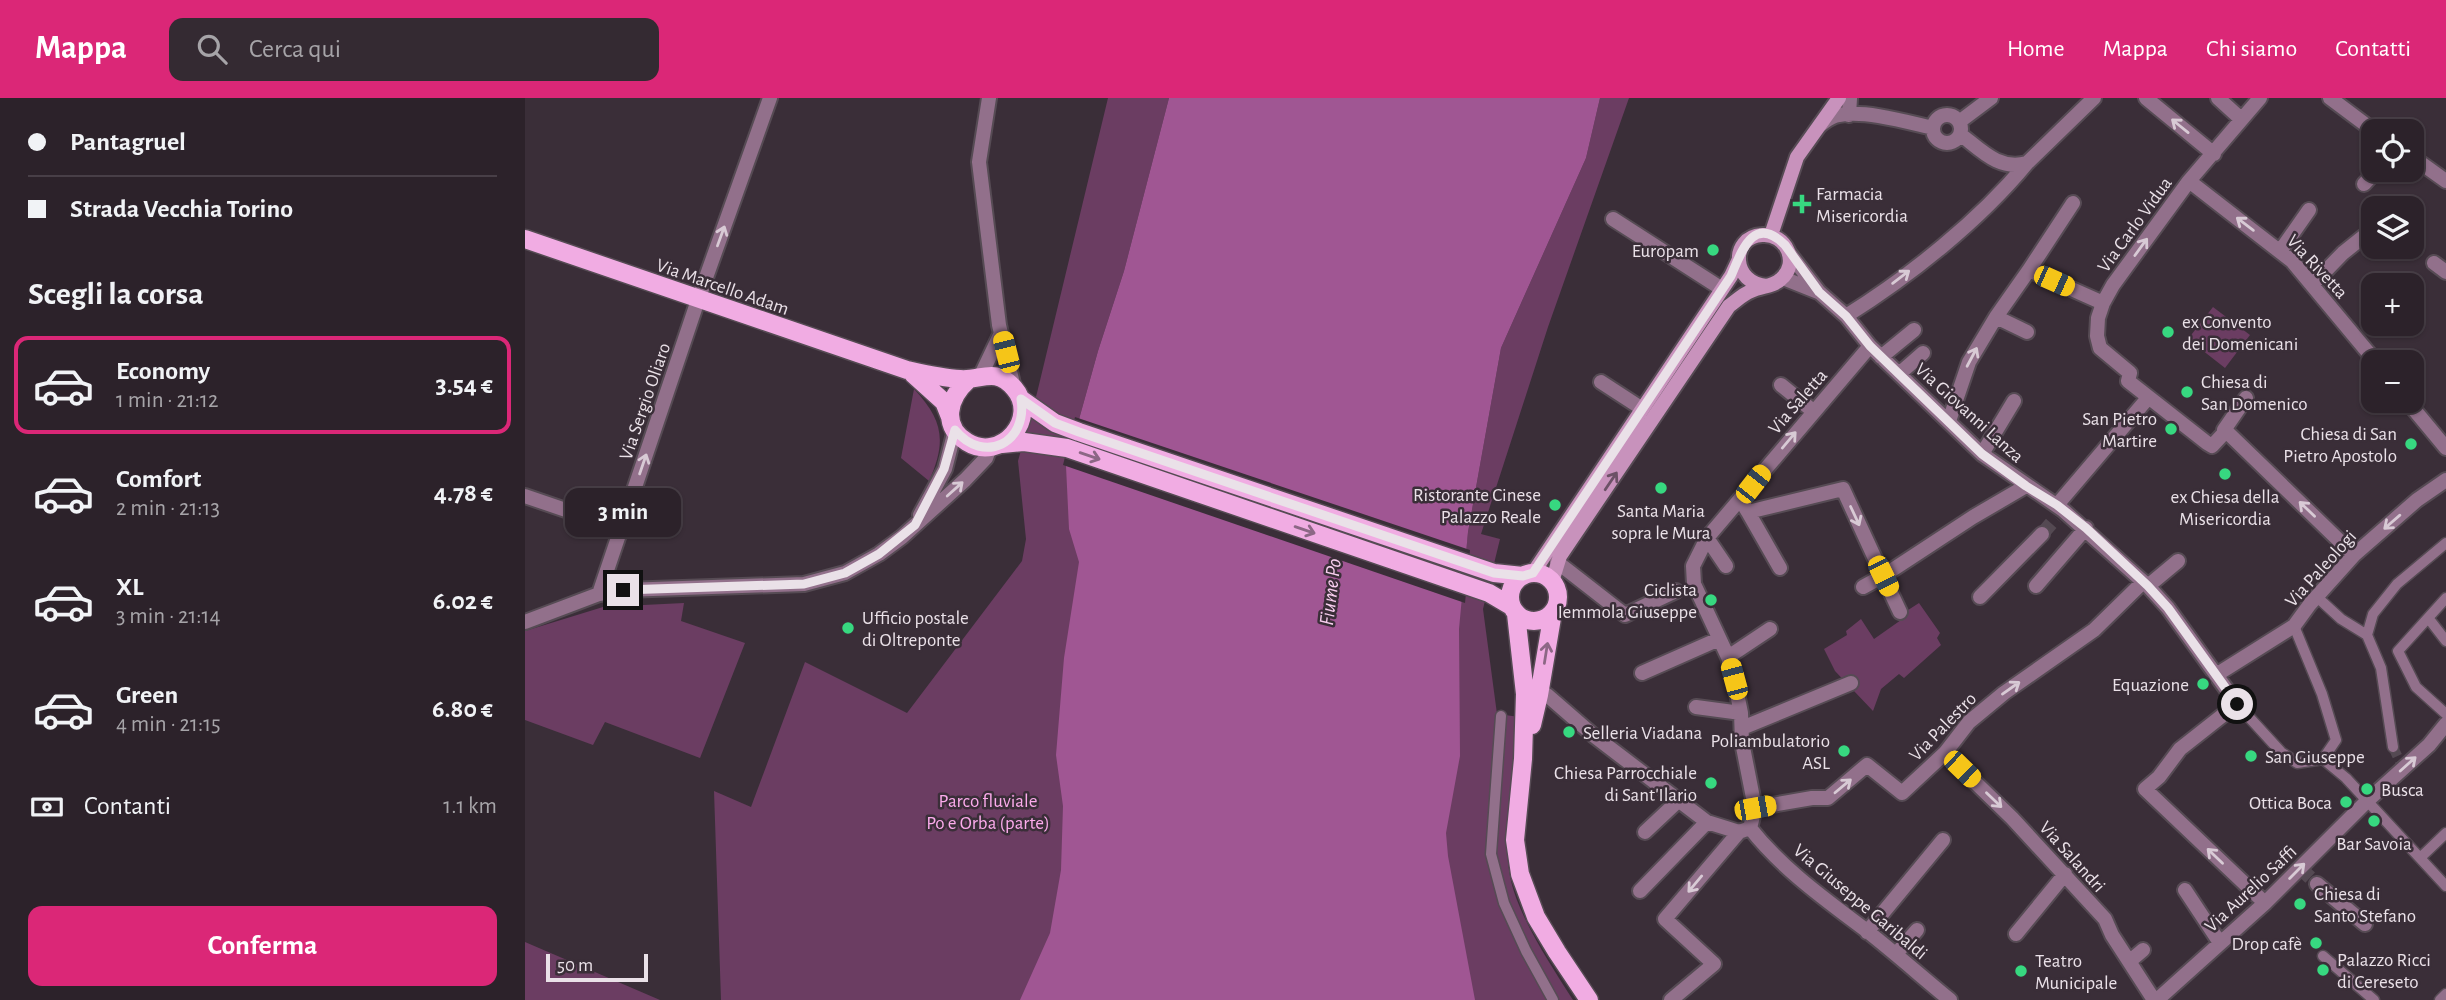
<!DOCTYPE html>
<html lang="it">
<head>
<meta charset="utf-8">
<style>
  :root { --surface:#2c222a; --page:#342a32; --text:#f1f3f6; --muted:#a6a4a8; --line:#483f47; --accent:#db2777 }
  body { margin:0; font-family:"Alegreya Sans",sans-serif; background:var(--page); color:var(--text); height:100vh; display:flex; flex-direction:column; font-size:26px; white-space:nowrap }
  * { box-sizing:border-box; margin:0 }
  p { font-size:23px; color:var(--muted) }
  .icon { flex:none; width:38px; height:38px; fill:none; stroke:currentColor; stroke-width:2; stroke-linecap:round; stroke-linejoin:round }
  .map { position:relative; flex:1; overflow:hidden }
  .panel { display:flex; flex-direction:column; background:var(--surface); width:525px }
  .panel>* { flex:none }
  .hud { display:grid; align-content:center; height:154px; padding:0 28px; background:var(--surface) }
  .fabs { position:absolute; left:1836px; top:21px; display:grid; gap:14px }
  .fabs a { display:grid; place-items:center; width:63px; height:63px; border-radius:14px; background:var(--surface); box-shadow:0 2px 5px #0004,0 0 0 2px var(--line); font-size:35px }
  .scale { position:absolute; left:21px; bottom:18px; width:102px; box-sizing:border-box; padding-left:7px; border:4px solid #eae1e8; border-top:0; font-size:19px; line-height:24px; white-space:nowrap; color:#eae1e8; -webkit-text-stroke:5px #3a2e38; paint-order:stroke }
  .end { position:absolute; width:32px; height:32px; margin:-16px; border:9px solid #eae1e8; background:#111; box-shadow:0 0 0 4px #111 }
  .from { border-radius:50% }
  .bubble { position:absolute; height:49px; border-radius:14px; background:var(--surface); box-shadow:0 2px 5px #0004,0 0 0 2px var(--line); font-size:23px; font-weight:700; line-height:49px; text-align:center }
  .car { position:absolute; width:21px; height:42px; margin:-21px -10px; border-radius:9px; box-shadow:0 0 5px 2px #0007; background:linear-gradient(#f5c518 24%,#345 0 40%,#f5c518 0 76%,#345 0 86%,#f5c518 0) }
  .hud b { display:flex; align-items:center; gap:24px; height:66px; font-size:26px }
  .hud b+b { border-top:2px solid var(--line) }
  .hud i { width:18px; height:18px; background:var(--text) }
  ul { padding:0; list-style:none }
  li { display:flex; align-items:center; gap:21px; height:98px; margin:0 14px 10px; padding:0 14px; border:4px solid transparent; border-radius:14px }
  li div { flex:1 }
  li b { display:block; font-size:26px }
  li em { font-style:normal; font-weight:700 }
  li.active { border-color:var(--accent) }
  li>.icon { width:63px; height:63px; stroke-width:1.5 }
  h2 { padding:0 28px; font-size:32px; line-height:84px }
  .pay { display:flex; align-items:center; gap:18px; height:77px; padding:0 28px; font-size:26px }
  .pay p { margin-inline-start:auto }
  .action { display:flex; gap:14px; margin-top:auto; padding:14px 28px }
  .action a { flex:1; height:80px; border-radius:14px; background:var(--accent); color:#fff; font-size:28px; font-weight:700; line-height:80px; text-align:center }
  header { display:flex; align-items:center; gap:42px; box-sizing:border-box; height:98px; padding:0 35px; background:var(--accent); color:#fff }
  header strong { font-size:33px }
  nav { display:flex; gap:38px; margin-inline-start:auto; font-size:24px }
  .search { width:490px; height:63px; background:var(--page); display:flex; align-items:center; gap:18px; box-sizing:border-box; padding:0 24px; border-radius:14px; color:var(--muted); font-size:26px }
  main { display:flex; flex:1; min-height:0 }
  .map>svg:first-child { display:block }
</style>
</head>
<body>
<header>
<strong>Mappa</strong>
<div class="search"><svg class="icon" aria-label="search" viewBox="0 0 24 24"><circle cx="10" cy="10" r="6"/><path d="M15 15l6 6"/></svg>Cerca qui</div>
<nav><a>Home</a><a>Mappa</a><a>Chi siamo</a><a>Contatti</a></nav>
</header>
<main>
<section class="panel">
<div class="hud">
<b><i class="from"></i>Pantagruel</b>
<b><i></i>Strada Vecchia Torino</b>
</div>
<h2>Scegli la corsa</h2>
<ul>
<li class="active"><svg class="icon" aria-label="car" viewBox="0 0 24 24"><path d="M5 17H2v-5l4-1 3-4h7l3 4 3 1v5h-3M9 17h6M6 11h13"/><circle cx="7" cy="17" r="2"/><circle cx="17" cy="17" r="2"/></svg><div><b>Economy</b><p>1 min · 21:12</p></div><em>3.54 €</em></li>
<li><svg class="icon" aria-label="car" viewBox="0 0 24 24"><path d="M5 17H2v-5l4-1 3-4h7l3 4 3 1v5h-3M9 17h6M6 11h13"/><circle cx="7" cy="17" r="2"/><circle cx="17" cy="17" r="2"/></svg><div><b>Comfort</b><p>2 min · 21:13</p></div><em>4.78 €</em></li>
<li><svg class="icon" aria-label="car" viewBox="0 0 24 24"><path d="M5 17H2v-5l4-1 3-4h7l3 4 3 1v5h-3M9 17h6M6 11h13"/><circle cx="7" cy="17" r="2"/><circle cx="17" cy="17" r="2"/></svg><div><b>XL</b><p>3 min · 21:14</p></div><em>6.02 €</em></li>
<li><svg class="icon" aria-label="car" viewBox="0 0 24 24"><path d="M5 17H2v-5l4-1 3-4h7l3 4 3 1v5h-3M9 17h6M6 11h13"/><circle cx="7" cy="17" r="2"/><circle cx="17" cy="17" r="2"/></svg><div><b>Green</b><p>4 min · 21:15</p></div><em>6.80 €</em></li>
</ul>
<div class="pay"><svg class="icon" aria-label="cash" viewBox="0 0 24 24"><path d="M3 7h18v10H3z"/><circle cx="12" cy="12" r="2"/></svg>Contanti<p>1.1 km</p></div>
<div class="action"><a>Conferma</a></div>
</section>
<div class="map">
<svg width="1921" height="902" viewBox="0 0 1921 902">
  <rect width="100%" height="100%" fill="#3a2e38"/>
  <path fill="#6b3d62" d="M583,0H644L599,173L573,253L541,368L936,503L943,434L976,250L1061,60L1075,0H1104L1023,229L956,436L975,441L958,511L972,616L995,619C990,669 976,729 985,778C992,817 1027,869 1048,902H196L189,693L226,709L280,564L382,615L497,463L501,441L493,363L512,295Z
    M1688,209L1725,237L1700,270L1663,241Z
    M389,291C418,322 422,343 404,383L376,360Z
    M159,505L156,523L220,545L175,660L80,624L68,647L0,622V533L78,509Z
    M1394,505L1415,535L1412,540L1416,547L1379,580L1374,576L1356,591L1348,613L1310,573L1299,551L1322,537L1321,533L1336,521L1349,541L1376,522L1380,514Z
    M0,844L135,902H0Z"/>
  <path fill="#a05693" d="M644,0H1075L1061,60L976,250L943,434L934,531L935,658L921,735L923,758L950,902H495L525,835L536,772L538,708L531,657L539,560L554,464L544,431L541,368L573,253L599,173Z"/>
  <path fill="#3a2e38" d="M550,319L945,452L940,505L538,367Z"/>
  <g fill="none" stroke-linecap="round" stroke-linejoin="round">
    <path stroke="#544952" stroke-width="10" stroke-dasharray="10 5" stroke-linecap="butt" d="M1868,649L1878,670"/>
    <path stroke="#544952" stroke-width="14" stroke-dasharray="14 7" stroke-linecap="butt" d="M1517,436L1531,420
      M1775,770L1792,786"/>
    <g stroke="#564b54" stroke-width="13">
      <path id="pedestrian" d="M1792,499L1816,521L1842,537L1856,570L1868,649
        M1921,500L1873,553L1891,589L1921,616
        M1904,521L1921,543
        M1769,528L1797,596L1811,642L1798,661
        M1842,537L1848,516L1872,486L1921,445
        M1712,606L1756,654L1772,665L1798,661L1821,680L1921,788
        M976,618L966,756L979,805L1001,853L1028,902
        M1895,760L1921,735
        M1798,858L1849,902
        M1915,902L1921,896"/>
    </g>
    <g stroke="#564b54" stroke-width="18">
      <path id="minor" d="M1621,0L1689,56
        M1693,0L1716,21
        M1735,0L1664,83L1588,187L1578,205L1573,220L1572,238L1575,250L1605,275L1603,283L1682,345L1687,348L1701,333L1829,457
        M1805,0L1849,33
        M1324,17L1325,0
        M1408 31a14 14 0 1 1 28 0a14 14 0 1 1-28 0Z
        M1434,24L1466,0
        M1295,27C1301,23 1306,18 1314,17C1341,12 1382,24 1408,30
        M1435,36C1456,52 1474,73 1502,65L1569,0
        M1886,58L1921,83
        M1664,83L1767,163L1851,264
        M1839,86L1852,72
        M1088,121L1197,191
        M1756,152L1784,112
        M1264,155L1294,194L1321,218L1345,248L1457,356L1538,412L1623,488L1643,510L1712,606L1655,651L1634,679L1620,691L1740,805
        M1909,165L1921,174
        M1504,172L1548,105
        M1258,180L1293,194
        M1787,187L1818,155L1848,131
        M1321,218C1385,178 1454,123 1502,65
        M1471,219L1502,234
        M1356,259L1389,232
        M1374,276L1398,255
        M1076,284L1116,310
        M1256,287L1288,313
        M1882,303L1921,350
        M1424,323L1444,264L1471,219L1504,172L1578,205
        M1701,333L1699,332L1721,300
        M1457,356L1489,303
        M0,398L96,431
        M1215,401L1223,414L1318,391L1358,478L1448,419L1501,388
        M1532,407L1623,300
        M1223,414L1255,470
        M395,417L420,371L430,332
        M1182,440L1201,468
        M1032,464L1100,517L1151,493
        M1511,488L1561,430
        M1623,488L1653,463
        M1338,489L1358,478L1375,514
        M74,496L173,202L245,0
        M1455,499L1517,436
        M0,524L74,496L98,492L279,486L320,475L354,456L377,439L440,382L461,360L465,349
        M1203,559L1245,531
        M1117,575L1194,541
        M1691,577L1769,528L1785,506L1829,457L1892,402L1921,382
        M1022,597L1068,637L1182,724L1214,734L1225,730
        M1171,609L1216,615
        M1217,630L1326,585
        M1420,655L1487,720L1580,821L1587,837L1629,902
        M1230,710L1287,700H1303L1342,667L1377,695L1420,655L1444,624L1479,595L1569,532L1618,484
        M1225,730L1230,710L1217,644L1216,615L1209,581L1203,559L1169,486L1168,468L1182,440L1345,248
        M1225,730C1257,771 1301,802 1342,833C1370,855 1397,879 1425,902
        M1120,734L1153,703
        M1792,786L1840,826
        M1660,792L1695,845
        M1115,793L1182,724
        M1342,834L1418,742
        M1491,836L1540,776
        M1371,856L1392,832
        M1605,863L1618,852
        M1146,902L1189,866L1140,821L1214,734
        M1632,902L1740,805L1842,703L1904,647L1921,626"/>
    </g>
    <g stroke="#564b54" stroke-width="18">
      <path id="tertiary" d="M464,0L454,64L474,227L489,290
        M456,277L476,235"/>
    </g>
    <g stroke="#564b54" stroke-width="18">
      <path id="secondary" d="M1246,137L1272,59L1314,0
        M1008,475L1206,178L1214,161
        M1027,484L1035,458L1204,208C1211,203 1218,196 1226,193C1236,188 1248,189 1256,181C1275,165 1261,135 1237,137C1204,139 1207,186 1242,188"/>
    </g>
    <g stroke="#564b54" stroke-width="21">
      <path id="primary" d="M0,141L382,272C400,276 417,280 435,281C456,283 470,268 489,290C515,320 476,365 442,344C416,328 423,300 443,282
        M388,276L419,304L425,319
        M496,301L530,325L554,334L969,475L998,478
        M477,346L499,344L542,350L964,495L986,508
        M985 499a24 24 0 1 1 48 0a24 24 0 1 1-48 0Z
        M991,516L1000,596L998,661L990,742L995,776L1011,819L1032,854L1064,902
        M1007,627L1014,597L1028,514"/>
    </g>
    <use href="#pedestrian" stroke="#92708b" stroke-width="10"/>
    <use href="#minor" stroke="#92708b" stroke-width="14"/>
    <use href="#tertiary" stroke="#92708b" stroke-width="14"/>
    <use href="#secondary" stroke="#c892bc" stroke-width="14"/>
    <use href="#primary" stroke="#f1ace3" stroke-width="18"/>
  </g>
  <defs><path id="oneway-shaft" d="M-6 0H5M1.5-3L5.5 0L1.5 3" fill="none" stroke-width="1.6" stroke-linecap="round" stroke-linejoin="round" transform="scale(1.75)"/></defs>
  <g stroke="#d8cad5">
    <use href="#oneway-shaft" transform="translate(1655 28) rotate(-141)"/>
    <use href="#oneway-shaft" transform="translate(1720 126) rotate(-143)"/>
    <use href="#oneway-shaft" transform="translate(196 138) rotate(-70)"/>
    <use href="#oneway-shaft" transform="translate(1616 149) rotate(-54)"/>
    <use href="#oneway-shaft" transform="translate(1376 179) rotate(-37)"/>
    <use href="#oneway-shaft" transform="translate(1447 259) rotate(-62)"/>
    <use href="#oneway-shaft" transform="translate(1264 342) rotate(-50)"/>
    <use href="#oneway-shaft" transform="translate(118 366) rotate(-71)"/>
    <use href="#oneway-shaft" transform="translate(430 391) rotate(-42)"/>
    <use href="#oneway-shaft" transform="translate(1782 411) rotate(-136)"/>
    <use href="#oneway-shaft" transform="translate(1330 418) rotate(65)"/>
    <use href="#oneway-shaft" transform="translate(1867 424) rotate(139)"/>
    <use href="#oneway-shaft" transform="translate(1486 590) rotate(-35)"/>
    <use href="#oneway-shaft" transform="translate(1883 666) rotate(-42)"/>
    <use href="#oneway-shaft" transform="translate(1318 688) rotate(-40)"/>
    <use href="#oneway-shaft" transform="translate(1469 702) rotate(44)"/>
    <use href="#oneway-shaft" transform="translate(1690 758) rotate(-136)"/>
    <use href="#oneway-shaft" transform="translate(1772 773) rotate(-45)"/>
    <use href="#oneway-shaft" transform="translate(1170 786) rotate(130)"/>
  </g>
  <g stroke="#8c6785">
    <use href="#oneway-shaft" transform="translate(565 358) rotate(19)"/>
    <use href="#oneway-shaft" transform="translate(780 432) rotate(19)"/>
    <use href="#oneway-shaft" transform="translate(1021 555) rotate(-81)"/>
  </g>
  <use stroke="#6c5166" href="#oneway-shaft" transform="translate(1086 383) rotate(-56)"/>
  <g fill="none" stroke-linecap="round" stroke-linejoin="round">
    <path stroke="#eae1e8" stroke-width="9" d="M98,492L279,486L320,475L354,456L390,427L419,371L430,332C459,367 503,345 496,301L530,325L554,334L969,475L998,478L1008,475L1206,178C1216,155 1228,115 1260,147L1294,194L1321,218L1345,248L1457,356L1501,388L1532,407L1561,430L1623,488L1643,510L1712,606"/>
  </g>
  <g fill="#37d880" stroke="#3a2e38" stroke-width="2.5">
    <path d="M1273.5 95.5h7v7h7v7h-7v7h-7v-7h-7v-7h7z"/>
    <circle cx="1188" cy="152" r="7"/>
    <circle cx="1643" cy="234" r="7"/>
    <circle cx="1662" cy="294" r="7"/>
    <circle cx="1646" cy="331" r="7"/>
    <circle cx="1886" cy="346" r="7"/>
    <circle cx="1700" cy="376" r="7"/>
    <circle cx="1136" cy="390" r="7"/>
    <circle cx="1030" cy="407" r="7"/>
    <circle cx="1186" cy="502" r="7"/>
    <circle cx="323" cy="530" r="7"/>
    <circle cx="1678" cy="586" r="7"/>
    <circle cx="1044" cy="634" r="7"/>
    <circle cx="1319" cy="653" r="7"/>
    <circle cx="1726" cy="658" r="7"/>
    <circle cx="1186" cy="685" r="7"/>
    <circle cx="1842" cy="691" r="7"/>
    <circle cx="1821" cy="704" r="7"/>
    <circle cx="1849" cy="723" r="7"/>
    <circle cx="1775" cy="806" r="7"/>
    <circle cx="1791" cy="845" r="7"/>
    <circle cx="1798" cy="872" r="7"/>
    <circle cx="1496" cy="873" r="7"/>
  </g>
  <g text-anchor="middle" stroke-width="5" stroke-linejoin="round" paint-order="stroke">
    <g font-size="19" fill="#eae1e8" stroke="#3a2e38" text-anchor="start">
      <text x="1291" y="102">Farmacia<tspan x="1291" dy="22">Misericordia</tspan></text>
      <text x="1174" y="159" text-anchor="end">Europam</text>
      <text x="1657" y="230">ex Convento<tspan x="1657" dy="22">dei Domenicani</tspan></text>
      <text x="1676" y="290">Chiesa di<tspan x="1676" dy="22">San Domenico</tspan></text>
      <text x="1632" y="327" text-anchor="end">San Pietro<tspan x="1632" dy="22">Martire</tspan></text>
      <text x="1872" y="342" text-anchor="end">Chiesa di San<tspan x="1872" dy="22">Pietro Apostolo</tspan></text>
      <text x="1016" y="403" text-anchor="end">Ristorante Cinese<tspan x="1016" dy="22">Palazzo Reale</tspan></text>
      <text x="1700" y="405" text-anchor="middle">ex Chiesa della<tspan x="1700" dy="22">Misericordia</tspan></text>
      <text x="1136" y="419" text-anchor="middle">Santa Maria<tspan x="1136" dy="22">sopra le Mura</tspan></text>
      <text x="1172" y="498" text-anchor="end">Ciclista<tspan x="1172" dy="22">Iemmola Giuseppe</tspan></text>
      <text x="337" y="526">Ufficio postale<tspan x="337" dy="22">di Oltreponte</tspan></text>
      <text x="1664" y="593" text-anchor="end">Equazione</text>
      <text x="1058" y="641">Selleria Viadana</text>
      <text x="1305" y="649" text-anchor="end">Poliambulatorio<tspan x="1305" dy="22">ASL</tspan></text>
      <text x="1740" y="665">San Giuseppe</text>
      <text x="1172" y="681" text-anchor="end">Chiesa Parrocchiale<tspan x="1172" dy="22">di Sant'Ilario</tspan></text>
      <text x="1856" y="698">Busca</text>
      <text x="1807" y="711" text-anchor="end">Ottica Boca</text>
      <text x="1849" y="752" text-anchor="middle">Bar Savoia</text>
      <text x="1789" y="802">Chiesa di<tspan x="1789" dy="22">Santo Stefano</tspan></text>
      <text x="1777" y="852" text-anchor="end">Drop cafè</text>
      <text x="1812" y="868">Palazzo Ricci<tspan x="1812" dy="22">di Cereseto</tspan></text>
      <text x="1510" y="869">Teatro<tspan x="1510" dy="22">Municipale</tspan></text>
    </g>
    <g font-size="19" fill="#eae1e8" stroke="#3a2e38">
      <text transform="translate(1609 126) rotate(-54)" y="7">Via Carlo Vidua</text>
      <text transform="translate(1793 168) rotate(47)" y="7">Via Rivetta</text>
      <text transform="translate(198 188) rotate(19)" y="7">Via Marcello Adam</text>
      <text transform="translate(119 303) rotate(-71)" y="7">Via Sergio Oliaro</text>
      <text transform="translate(1272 303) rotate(-49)" y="7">Via Saletta</text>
      <text transform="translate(1445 314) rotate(42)" y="7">Via Giovanni Lanza</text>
      <text transform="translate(1795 470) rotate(-48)" y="7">Via Paleologi</text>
      <text transform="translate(1417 628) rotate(-46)" y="7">Via Palestro</text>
      <text transform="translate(1548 758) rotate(48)" y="7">Via Salandri</text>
      <text transform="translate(1725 790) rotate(-43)" y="7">Via Aurelio Saffi</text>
      <text transform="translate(1336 803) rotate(40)" y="7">Via Giuseppe Garibaldi</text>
    </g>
    <g font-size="19" fill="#fcabec" stroke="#3a2e38">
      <text x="463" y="709">Parco fluviale<tspan x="463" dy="22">Po e Orba (parte)</tspan></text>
    </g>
    <g font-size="21" font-style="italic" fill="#f9cff0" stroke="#3a2e38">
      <text transform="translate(805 494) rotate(-83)" y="7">Fiume Po</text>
    </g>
  </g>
</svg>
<div class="fabs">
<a><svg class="icon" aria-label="locate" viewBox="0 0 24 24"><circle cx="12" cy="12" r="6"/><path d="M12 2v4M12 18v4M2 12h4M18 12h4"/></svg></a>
<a><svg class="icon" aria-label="layers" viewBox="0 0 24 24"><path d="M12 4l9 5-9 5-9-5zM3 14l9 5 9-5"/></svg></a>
<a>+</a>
<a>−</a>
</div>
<div class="scale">50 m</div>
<i class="end from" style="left:1712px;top:606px"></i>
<i class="end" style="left:98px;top:492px"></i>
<div class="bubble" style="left:40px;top:390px;width:116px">3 min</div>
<i class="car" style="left:1529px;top:183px;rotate:114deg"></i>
<i class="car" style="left:481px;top:254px;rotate:346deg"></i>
<i class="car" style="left:1228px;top:386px;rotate:38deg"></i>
<i class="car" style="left:1358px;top:478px;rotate:154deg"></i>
<i class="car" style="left:1209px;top:581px;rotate:345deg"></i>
<i class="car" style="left:1437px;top:671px;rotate:134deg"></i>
<i class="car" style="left:1230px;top:710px;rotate:80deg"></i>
</div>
</main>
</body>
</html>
